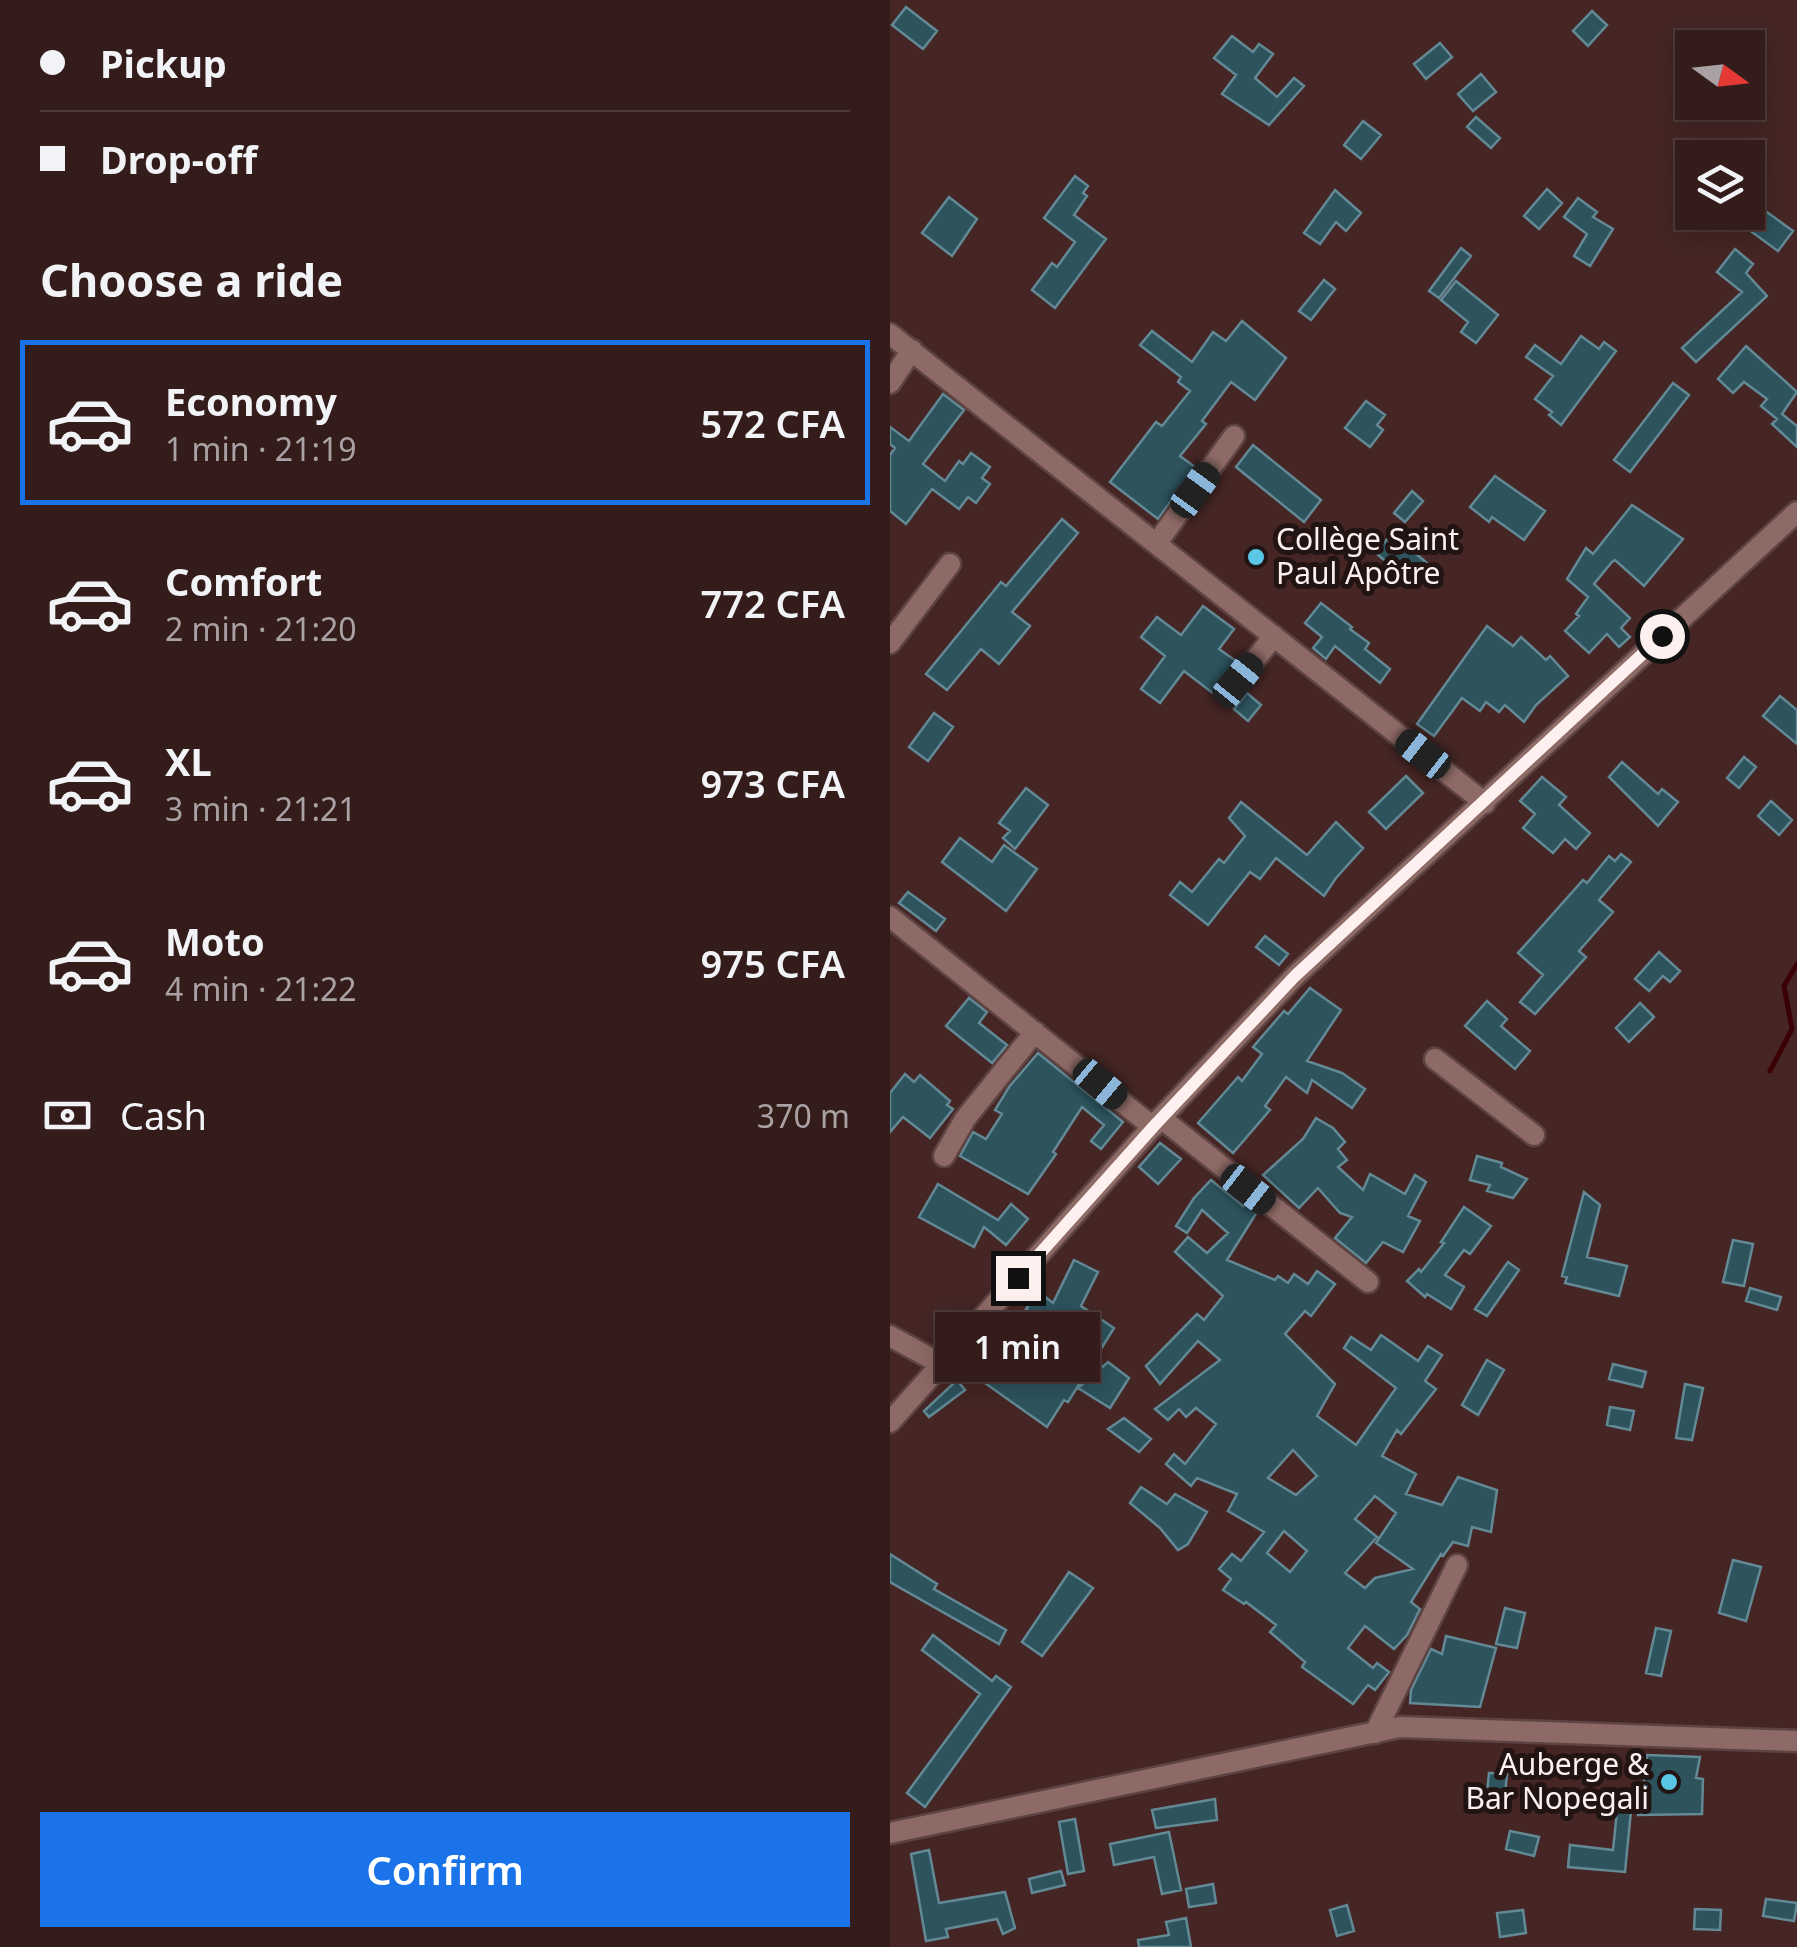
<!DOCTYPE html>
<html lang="en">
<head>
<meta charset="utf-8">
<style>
  :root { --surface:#341c1b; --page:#3f2928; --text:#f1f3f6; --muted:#a9a1a3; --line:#4e3a3a; --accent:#1a73e8 }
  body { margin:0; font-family:"Noto Sans",sans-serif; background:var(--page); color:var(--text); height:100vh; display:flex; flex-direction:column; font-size:38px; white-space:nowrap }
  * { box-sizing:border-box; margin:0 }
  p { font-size:32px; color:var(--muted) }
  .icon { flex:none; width:55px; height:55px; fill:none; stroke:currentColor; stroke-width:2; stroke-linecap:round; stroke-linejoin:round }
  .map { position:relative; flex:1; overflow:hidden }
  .details { display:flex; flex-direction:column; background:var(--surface); width:890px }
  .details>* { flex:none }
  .guide { display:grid; align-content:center; height:220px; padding:0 40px; background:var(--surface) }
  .needle { width:65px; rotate:105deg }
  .controls { position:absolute; left:785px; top:30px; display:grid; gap:20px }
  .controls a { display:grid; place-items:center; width:90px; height:90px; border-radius:0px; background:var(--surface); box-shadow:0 5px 25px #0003,0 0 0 2px var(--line); font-size:50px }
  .end { position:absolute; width:45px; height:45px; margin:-22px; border:12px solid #fdf0ef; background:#111; box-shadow:0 0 0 5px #111 }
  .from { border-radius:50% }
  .bubble { position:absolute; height:70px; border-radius:0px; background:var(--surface); box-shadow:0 5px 25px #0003,0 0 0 2px var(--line); font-size:32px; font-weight:600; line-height:70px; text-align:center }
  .car { position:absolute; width:30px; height:60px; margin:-30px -15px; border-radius:12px; box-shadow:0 0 8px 2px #0007; background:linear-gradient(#222 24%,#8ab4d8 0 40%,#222 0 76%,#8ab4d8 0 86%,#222 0) }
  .guide b { display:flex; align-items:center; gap:35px; height:95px; font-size:38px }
  .guide b+b { border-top:2px solid var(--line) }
  .guide i { width:25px; height:25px; background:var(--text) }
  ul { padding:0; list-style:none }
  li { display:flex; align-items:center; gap:30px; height:165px; margin:0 20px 15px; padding:0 20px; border:5px solid transparent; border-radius:0px }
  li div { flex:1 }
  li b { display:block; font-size:38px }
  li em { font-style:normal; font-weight:600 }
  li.selected { border-color:var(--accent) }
  li>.icon { width:90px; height:90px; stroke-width:1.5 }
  h2 { padding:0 40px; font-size:45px; line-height:120px }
  .pay { display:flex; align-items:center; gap:25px; height:110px; padding:0 40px; font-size:38px }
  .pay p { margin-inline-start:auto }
  .action { display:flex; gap:20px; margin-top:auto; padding:20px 40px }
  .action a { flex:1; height:115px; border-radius:0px; background:var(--accent); color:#fff; font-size:40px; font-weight:600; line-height:115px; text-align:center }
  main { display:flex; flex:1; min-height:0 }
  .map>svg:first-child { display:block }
</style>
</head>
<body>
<main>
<section class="details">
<div class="guide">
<b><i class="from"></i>Pickup</b>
<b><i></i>Drop-off</b>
</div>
<h2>Choose a ride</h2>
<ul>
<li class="selected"><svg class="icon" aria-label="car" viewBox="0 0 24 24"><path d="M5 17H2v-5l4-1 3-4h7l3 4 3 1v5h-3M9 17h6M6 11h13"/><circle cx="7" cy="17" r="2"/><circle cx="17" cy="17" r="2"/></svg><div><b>Economy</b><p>1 min · 21:19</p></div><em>572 CFA</em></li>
<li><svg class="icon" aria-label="car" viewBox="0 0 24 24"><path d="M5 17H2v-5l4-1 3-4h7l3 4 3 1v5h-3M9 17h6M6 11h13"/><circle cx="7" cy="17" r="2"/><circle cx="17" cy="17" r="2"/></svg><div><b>Comfort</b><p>2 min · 21:20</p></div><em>772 CFA</em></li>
<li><svg class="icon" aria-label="car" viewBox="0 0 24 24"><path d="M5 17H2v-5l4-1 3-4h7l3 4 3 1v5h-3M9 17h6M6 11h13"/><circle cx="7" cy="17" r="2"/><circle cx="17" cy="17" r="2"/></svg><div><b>XL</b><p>3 min · 21:21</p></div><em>973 CFA</em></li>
<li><svg class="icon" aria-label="car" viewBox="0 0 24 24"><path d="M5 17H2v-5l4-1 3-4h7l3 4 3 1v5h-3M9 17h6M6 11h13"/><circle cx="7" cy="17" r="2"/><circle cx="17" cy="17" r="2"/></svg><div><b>Moto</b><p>4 min · 21:22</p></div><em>975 CFA</em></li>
</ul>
<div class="pay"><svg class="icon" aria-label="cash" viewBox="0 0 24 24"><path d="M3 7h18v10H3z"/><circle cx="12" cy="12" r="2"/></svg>Cash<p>370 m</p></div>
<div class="action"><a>Confirm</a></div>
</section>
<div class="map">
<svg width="907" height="1947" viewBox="0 0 907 1947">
  <rect width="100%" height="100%" fill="#452624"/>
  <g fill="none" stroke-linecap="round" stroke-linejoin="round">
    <path stroke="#3b0004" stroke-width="5" d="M880,1071L902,1029L894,986L907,964"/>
  </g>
  <path fill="#2d535d" stroke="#628995" stroke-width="2.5" fill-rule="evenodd" d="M16,7L47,31L33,49L2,25Z
    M702,11L717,25L698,46L683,31Z
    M342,36L363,52L369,44L383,54L365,78L387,97L404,78L414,86L379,125L332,94L346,75L324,58Z
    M550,43L562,57L536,79L524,64Z
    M591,74L606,92L583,111L568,94Z
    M586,117L610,138L601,148L577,127Z
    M473,121L491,135L471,159L454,145Z
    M185,176L198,186L193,193L197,196L184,215L216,239L165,308L142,290L162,263L167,267L185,242L154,218Z
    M657,189L672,203L649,229L634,216Z
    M445,190L471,213L456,231L446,222L430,244L414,233Z
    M59,197L87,219L62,256L32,233Z
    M688,198L707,212L703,217L723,229L700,266L684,256L697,234L674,217Z
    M870,207L903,231L888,251L855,227Z
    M571,248L581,256L549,298L539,291Z
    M845,249L863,264L856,273L877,296L806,362L792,348L852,292L827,272Z
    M434,280L445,289L421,320L409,311Z
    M566,281L608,315L586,343L571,332L578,322L551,300Z
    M352,321L396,358L365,400L341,382L312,421L316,424L290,456L305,467L268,519L220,482L266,422L272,426L300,391L288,382L291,377L250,345L262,331L302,362L323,332L336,341Z
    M691,336L709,349L714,342L726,351L671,425L659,415L662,412L645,399L663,376L636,357L645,345L671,364Z
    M856,346L907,392L892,414L907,426V447L882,424L887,419L871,406L877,399L854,382L843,393L828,379Z
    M783,383L799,395L740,472L724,460Z
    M53,394L74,410L33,464L55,481L69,461L73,464L81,453L100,467L92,478L100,484L86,503L78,497L69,509L42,489L16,524L0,511V455L5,448L0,444V427L19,441Z
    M476,401L495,415L487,425L493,430L480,447L455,428Z
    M363,445L431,500L414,522L346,467Z
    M605,476L655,511L634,540L602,517L599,522L580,507Z
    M522,491L533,501L515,522L504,513Z
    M742,505L793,539L754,586L725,560L722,562L704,584L740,618L731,628L740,637L729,647L717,634L699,653L675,631L689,616L686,614L698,597L677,579L696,548L703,554Z
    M172,519L188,533L122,612L140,626L109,664L91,649L57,690L36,674L111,582L116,586Z
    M502,533L538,564L522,584L486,553Z
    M431,603L462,627L460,629L479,643L475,649L500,669L490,683L445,646L436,659L423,648L432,637L415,623Z
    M313,606L344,629L329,649L346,661L324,694L294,671L270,703L251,689L275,656L251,637L267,617L291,635Z
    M597,626L623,646L631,637L656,660L660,656L678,676L646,705L634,722L615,705L609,712L596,702L590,711L572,698L544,736L527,724Z
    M357,693L371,705L358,721L344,709Z
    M890,696L907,710V744L873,716Z
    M44,713L63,727L38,761L19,747Z
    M854,757L866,767L849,788L837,778Z
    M732,762L768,794L772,789L788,802L768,826L719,777Z
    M516,776L533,793L496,829L479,812Z
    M652,777L676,797L669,805L700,833L686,849L675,839L663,853L633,828L645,814L630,801Z
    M136,788L158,805L125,849L113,838L120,831L109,823Z
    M881,801L902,820L889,835L868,816Z
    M351,802L417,855L446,822L473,848L446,878L434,896L386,858L370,879L360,872L318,925L280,895L290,882L302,892L329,859L334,863L355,836L339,818Z
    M70,838L102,862L114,845L147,869L116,911L52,862Z
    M731,854L741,862L709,900L723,912L689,951L696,957L645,1014L630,1002L653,975L628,953L693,880L697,883L719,856L725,861Z
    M18,892L55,919L46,931L9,903Z
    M375,936L398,954L389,965L366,947Z
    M769,952L790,971L780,982L773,976L759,991L745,979Z
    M420,988L451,1010L417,1061L452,1073L475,1089L462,1108L422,1080L417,1093L396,1077L375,1106L380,1110L343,1153L308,1123L348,1077L352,1081L372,1054L363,1047L394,1011L398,1014Z
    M79,998L97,1012L89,1023L117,1045L102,1063L56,1026Z
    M597,1001L617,1019L611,1026L640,1051L625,1069L575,1026Z
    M750,1003L764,1017L739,1042L726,1028Z
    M148,1053L233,1122L211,1149L201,1141L214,1125L192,1107L163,1152L166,1154L138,1194L70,1156L83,1132L96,1139L112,1114L105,1110L119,1087Z
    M15,1074L24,1082L30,1075L60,1101L57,1105L63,1109L40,1138L13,1117L0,1132V1093Z
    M426,1118L443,1128L455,1142L448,1149L457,1160L448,1167L473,1190L480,1174L515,1194L525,1175L536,1182L518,1216L530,1221L513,1252L493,1242L476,1263L445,1238L462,1217L450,1213L428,1188L409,1208L373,1175L413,1139Z
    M270,1143L291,1159L268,1184L249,1167Z
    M587,1156L612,1163L611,1167L637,1179L623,1198L597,1191L600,1185L580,1180Z
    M321,1180L353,1206L355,1203L367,1212L337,1260L385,1280L388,1276L398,1283L404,1274L418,1284L427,1271L445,1284L421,1316L415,1311L395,1334L445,1384L427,1416L466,1445L506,1388L454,1348L461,1337L481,1350L491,1335L528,1361L538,1346L552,1355L535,1381L546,1389L511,1434L507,1430L492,1456L526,1474L516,1494L552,1505L568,1477L607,1490L601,1532L582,1527L578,1546L563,1542L553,1556L551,1554L521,1602L530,1609L517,1635L504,1649L475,1626L458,1648L483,1668L487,1663L499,1672L485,1690L478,1685L463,1704L412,1667L415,1662L380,1632L386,1625L356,1602L354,1604L333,1590L341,1579L329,1569L342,1554L351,1561L374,1532L338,1511L347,1494L307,1478L301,1486L276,1464L284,1454L295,1464L326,1424L306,1408L296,1417L289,1409L278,1420L265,1409L330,1360L308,1341L270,1384L256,1366L307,1314L314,1320L333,1296L285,1252L298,1237L317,1253L338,1233L312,1210L297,1233L286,1226L304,1198ZM403,1450L427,1476L406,1495L378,1478ZM485,1496L506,1513L486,1543L523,1569L485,1578L475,1588L455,1573L487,1537L465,1519ZM394,1531L417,1551L400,1572L377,1553Z
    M48,1184L108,1220L121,1204L138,1219L116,1245L94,1227L84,1247L29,1217Z
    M694,1192L710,1205L697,1257L737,1266L729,1296L675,1283L677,1277L672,1276Z
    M574,1207L601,1226L580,1254L574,1250L555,1275L574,1287L561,1309L537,1294L535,1297L517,1281L529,1269L531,1272L554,1243L551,1242Z
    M843,1240L863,1244L854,1286L833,1282Z
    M184,1260L208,1272L191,1306L224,1328L178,1402L174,1400L157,1427L85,1376L111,1332L130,1346L151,1320L136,1309L149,1292L163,1303Z
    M618,1262L629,1270L597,1316L585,1309Z
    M860,1288L891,1297L887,1310L856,1301Z
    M597,1360L614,1370L588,1415L572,1405Z
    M218,1362L239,1378L220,1408L188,1388Z
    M723,1364L756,1372L752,1387L719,1379Z
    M67,1380L75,1390L39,1417L34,1411Z
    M795,1384L813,1388L802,1440L786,1438Z
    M720,1407L744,1411L740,1430L717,1425Z
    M234,1418L261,1439L249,1452L218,1429Z
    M251,1487L277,1504L285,1494L317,1512L298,1544L288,1550L270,1528L240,1503Z
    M0,1554L47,1584L44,1589L116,1630L109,1644L0,1582Z
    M843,1560L871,1567L856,1621L829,1613Z
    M179,1572L203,1588L152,1656L132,1642Z
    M615,1608L635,1613L627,1648L606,1644Z
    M766,1628L781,1631L771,1676L756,1673Z
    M43,1635L102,1681L106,1676L121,1687L35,1807L17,1793L90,1694L32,1650Z
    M556,1636L606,1648L590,1707L520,1703L521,1690L541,1649L552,1654Z
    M757,1755L810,1757L806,1778L813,1779L812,1814L748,1815L747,1792H753Z
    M599,1773L617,1774L614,1804L596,1802Z
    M325,1799L327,1820L266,1828L262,1810Z
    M727,1811H741L735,1872L678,1867L680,1845L723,1850Z
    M185,1819L194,1871L178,1874L169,1822Z
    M620,1831L649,1837L644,1856L616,1849Z
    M279,1832L291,1890L272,1894L264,1857L224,1865L220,1844Z
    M39,1850L49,1903L115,1892L125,1928L113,1934L107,1919L56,1929L58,1937L36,1941L21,1854Z
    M171,1871L175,1885L142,1893L139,1879Z
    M323,1884L326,1903L299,1907L296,1889Z
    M876,1899L907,1903L904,1921L873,1916Z
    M457,1905L464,1931L447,1936L440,1910Z
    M805,1909L831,1910L830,1930L804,1929Z
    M633,1910L636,1933L610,1937L607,1913Z
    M296,1918L301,1947H249L248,1940L279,1935L276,1922Z"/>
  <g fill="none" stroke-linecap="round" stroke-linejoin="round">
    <g stroke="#5d4443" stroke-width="25">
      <path id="minor" d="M0,334L595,803
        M0,383L22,350
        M267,543L344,436
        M0,643L60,564
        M349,680L384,636
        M0,917L263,1127
        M545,1059L644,1135
        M271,1118L478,1282
        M54,1156L75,1119L145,1032
        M0,1336L51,1364
        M0,1422L263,1126L405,976L907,512
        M485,1733L567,1565
        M0,1833L510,1727L907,1741"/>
    </g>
    <use href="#minor" stroke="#8e6a66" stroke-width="20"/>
  </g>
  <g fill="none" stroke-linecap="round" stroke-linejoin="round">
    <path stroke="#fdf0ef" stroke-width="12" d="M128,1278L264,1126L405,976L772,636"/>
  </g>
  <g fill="#59c8e5" stroke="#221413" stroke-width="4">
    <circle cx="366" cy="557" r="10"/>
    <circle cx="779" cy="1782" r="10"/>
  </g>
  <g text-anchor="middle" stroke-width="10" stroke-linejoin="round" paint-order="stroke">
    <g font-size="30" fill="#fdf0ef" stroke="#221413" text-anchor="start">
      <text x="386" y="550">Collège Saint<tspan x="386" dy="34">Paul Apôtre</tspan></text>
      <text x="759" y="1775" text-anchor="end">Auberge &amp;<tspan x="759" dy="34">Bar Nopegali</tspan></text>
    </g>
  </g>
</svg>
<div class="controls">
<a><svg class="needle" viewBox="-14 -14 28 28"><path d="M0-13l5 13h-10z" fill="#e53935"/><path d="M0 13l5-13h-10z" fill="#a9a1a3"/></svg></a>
<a><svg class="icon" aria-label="layers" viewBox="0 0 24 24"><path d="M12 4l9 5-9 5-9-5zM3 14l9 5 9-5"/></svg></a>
</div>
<i class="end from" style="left:772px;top:636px"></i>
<i class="end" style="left:128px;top:1278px"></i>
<div class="bubble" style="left:45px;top:1312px;width:165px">1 min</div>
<i class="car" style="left:305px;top:490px;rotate:36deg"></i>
<i class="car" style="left:348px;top:680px;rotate:39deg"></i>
<i class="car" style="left:533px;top:754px;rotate:308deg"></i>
<i class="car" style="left:210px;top:1084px;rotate:130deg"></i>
<i class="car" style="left:358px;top:1189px;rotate:128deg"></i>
</div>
</main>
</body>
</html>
